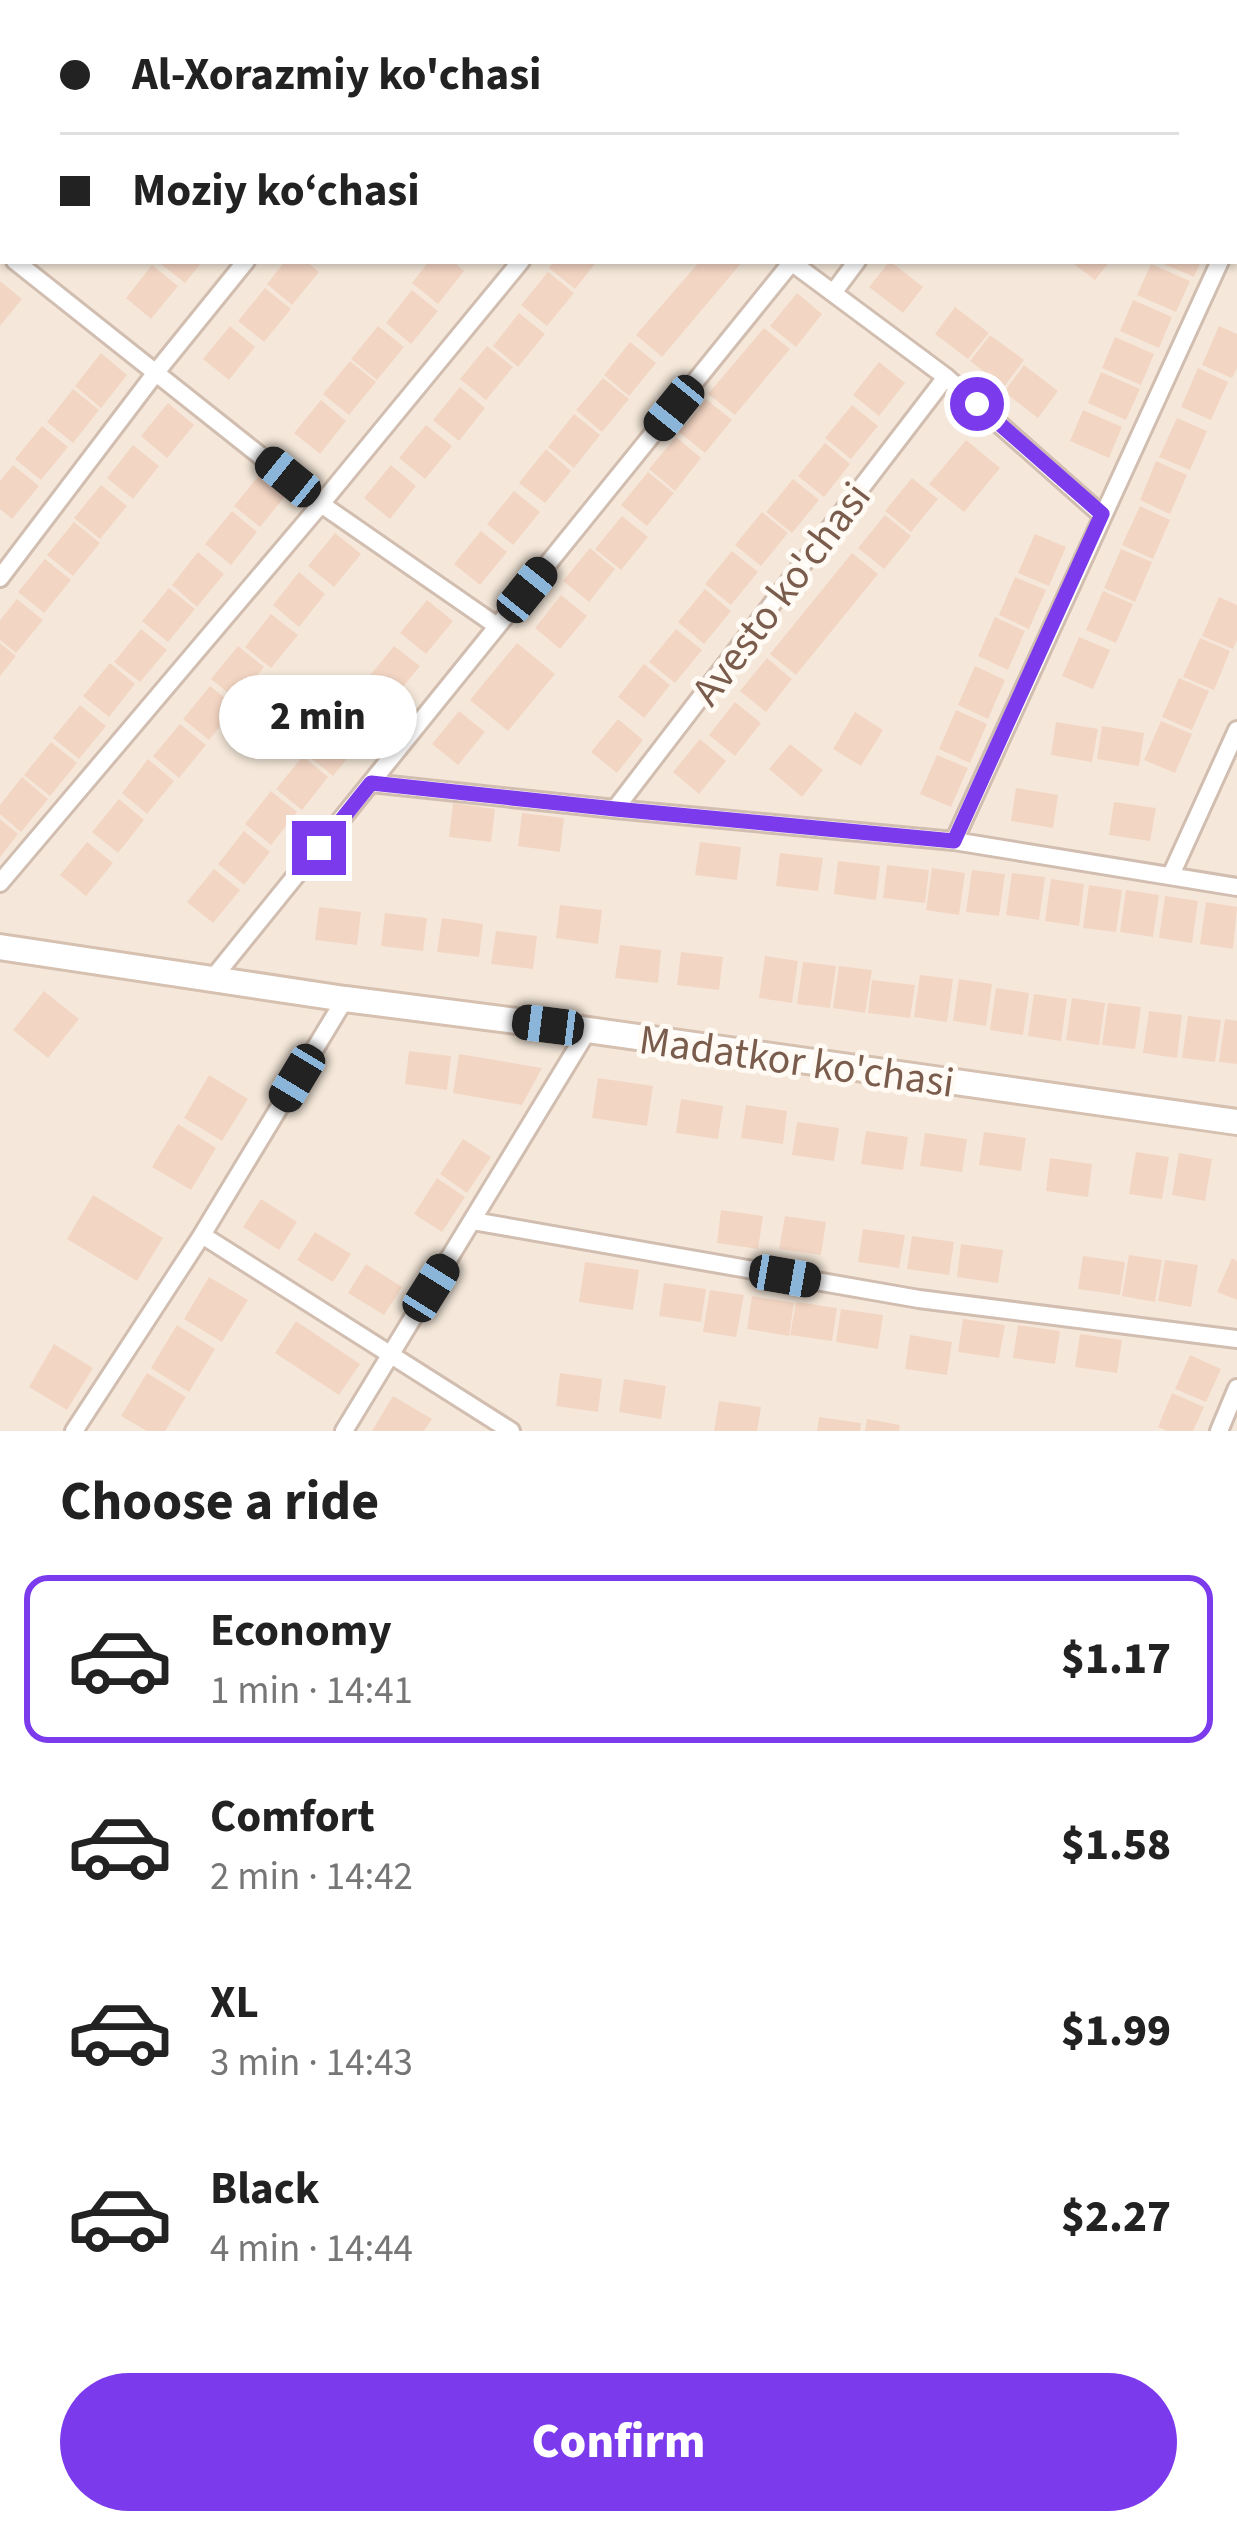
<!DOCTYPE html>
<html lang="en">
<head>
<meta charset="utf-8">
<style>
  :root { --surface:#fff; --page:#f6f6f6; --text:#222; --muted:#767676; --line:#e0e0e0; --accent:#7c3aed }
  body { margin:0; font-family:"Source Sans 3",sans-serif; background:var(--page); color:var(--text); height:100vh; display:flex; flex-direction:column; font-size:45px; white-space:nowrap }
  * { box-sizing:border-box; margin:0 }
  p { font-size:39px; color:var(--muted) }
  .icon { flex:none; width:66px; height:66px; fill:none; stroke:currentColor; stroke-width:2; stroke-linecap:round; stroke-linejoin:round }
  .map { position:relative; height:1431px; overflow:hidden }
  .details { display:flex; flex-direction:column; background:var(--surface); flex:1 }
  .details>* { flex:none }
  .guide { position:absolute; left:0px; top:0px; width:1239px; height:264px; box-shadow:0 3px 9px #0004; display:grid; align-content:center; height:264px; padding:0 60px; background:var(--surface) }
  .end { position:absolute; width:54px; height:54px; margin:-27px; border:15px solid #7c3aed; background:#fff; box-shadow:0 0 0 6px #fff }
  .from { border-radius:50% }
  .bubble { position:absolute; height:84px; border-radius:42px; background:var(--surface); box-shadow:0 3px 9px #0004; font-size:39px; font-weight:800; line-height:84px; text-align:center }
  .car { position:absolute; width:36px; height:72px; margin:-36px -18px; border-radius:15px; box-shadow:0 0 9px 3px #0007; background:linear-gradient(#222 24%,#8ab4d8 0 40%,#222 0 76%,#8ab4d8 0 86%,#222 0) }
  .guide b { display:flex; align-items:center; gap:42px; height:114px; font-size:45px }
  .guide b+b { border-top:3px solid var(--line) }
  .guide i { width:30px; height:30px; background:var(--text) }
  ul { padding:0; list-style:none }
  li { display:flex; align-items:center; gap:36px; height:168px; margin:0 24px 18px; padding:0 36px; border:6px solid transparent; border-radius:24px }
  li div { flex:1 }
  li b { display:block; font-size:45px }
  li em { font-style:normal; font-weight:800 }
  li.on { border-color:var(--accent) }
  li>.icon { width:108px; height:108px; stroke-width:1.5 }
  h2 { padding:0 60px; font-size:54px; line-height:144px }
  .action { display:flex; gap:24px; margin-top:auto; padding:24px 60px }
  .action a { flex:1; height:138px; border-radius:72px; background:var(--accent); color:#fff; font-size:48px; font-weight:800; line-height:138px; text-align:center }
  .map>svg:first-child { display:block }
</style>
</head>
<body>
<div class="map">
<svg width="1237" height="1431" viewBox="0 0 1237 1431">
  <rect width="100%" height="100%" fill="#fdf6ec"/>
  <path fill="#f5e8da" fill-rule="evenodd" d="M0,0H1237V1431H0ZM3,3H1236V261H3Z"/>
  <path fill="#f3d5c3" d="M157,261H203L185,283Z
    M285,261H306L319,272L292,305L267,284Z
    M429,261H453L464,271L438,304L412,283Z
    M554,261H597L575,289L549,268Z
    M700,261H743L662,357L636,335Z
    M890,261L923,287L903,313L869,287Z
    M1070,261H1110L1095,280Z
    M1157,261H1201L1194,277Z
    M1151,264L1190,281L1176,312L1137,295Z
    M152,265L178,286L151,319L126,298Z
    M548,272L574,293L547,326L521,305Z
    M0,281L22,299L0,326Z
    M265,288L291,309L264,342L238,321Z
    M412,290L438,311L411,344L386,323Z
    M797,293L822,314L796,347L770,326Z
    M1133,300L1172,317L1159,348L1120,331Z
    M955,307L989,333L968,359L935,334Z
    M519,313L545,334L518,367L493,346Z
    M230,326L255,347L229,380L203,359Z
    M378,326L404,347L377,380L351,359Z
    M1219,326L1237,334V368L1232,378L1202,365Z
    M764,328L790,349L735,415L708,394Z
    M990,335L1024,360L1004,387L970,361Z
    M1115,337L1154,354L1141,385L1102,368Z
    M630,342L656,363L629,396L604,375Z
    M487,346L513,367L486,400L460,379Z
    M101,353L127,375L101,408L75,386Z
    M350,361L376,382L349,415L323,394Z
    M879,362L905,383L879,416L853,395Z
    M1024,365L1058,391L1038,418L1004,392Z
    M1198,368L1228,382L1211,420L1181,407Z
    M1101,372L1140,389L1126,420L1088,403Z
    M603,378L629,399L602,432L576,410Z
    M460,387L485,408L459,441L433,420Z
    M73,389L99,410L73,443L47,422Z
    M706,399L732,420L705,453L679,432Z
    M321,400L346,421L320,454L294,433Z
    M168,403L194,425L167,458L141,436Z
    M852,405L878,426L851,459L825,438Z
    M1083,410L1122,427L1109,458L1070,441Z
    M574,414L600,435L574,468L548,447Z
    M1177,418L1207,431L1190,470L1159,457Z
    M426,425L452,446L425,479L399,458Z
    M42,426L68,447L41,480L15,459Z
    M676,437L701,458L675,491L649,469Z
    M966,440L1000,468L964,512L929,484Z
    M825,443L850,464L824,497L798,476Z
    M133,445L159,466L133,499L107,478Z
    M546,449L571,471L545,503L519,483Z
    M1156,461L1187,475L1170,514L1140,500Z
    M13,465L39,486L12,519L0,509V481Z
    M391,465L416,486L390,519L364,498Z
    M648,472L674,493L647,526L621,505Z
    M261,473L287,494L260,527L234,506Z
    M912,478L938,499L911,532L885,511Z
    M793,479L819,500L792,533L766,512Z
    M101,485L127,506L100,539L74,518Z
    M514,491L540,512L513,545L487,524Z
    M1140,506L1170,520L1153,559L1122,545Z
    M232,511L257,532L231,565L205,544Z
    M762,512L788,533L761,566L735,545Z
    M885,515L911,536L884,569L858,548Z
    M622,516L648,537L621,570L595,549Z
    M74,522L100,543L73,576L47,555Z
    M481,531L507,552L480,585L454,564Z
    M335,533L361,554L334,587L308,566Z
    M1035,534L1066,547L1049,586L1018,573Z
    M590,548L615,569L589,602L563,581Z
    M1121,549L1152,562L1135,602L1104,588Z
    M732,551L758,572L731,605L705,584Z
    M198,552L224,574L197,607L172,585Z
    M852,553L878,574L796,675L770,654Z
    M45,559L71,580L44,613L18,592Z
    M299,572L325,594L299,627L273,605Z
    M1015,577L1046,590L1029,629L999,615Z
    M169,588L195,609L168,642L142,621Z
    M705,589L731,611L704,644L678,622Z
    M1103,591L1133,604L1116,643L1086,630Z
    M561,595L587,616L560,649L535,628Z
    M1219,597L1237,605V640L1233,649L1202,636Z
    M17,599L43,620L16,653L0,640V620Z
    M427,600L453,621L426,654L400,633Z
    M271,614L298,635L271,668L245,647Z
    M995,617L1025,631L1008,670L978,656Z
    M141,629L167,650L140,682L114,662Z
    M676,629L702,650L675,683L649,662Z
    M1079,637L1110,650L1093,689L1062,676Z
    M1200,638L1230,651L1214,690L1183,677Z
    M0,643L16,656L0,676Z
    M517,643L555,674L508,731L470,700Z
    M238,646L264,667L237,700L211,679Z
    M394,646L420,666L393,699L367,679Z
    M767,658L792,679L766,712L740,691Z
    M110,663L135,684L109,717L83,696Z
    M644,664L670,685L644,718L618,697Z
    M975,666L1005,680L988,719L958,705Z
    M1179,678L1209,691L1192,730L1162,717Z
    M362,684L388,705L361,738L335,717Z
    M210,686L236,707L209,740L183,719Z
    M735,702L761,723L735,756L709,735Z
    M80,705L106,726L79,759L53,738Z
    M956,710L987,724L970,763L939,749Z
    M459,711L485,732L458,765L432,744Z
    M855,712L883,730L861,766L833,749Z
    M618,719L643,740L617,773L591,752Z
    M334,721L360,743L333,776L307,755Z
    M1161,721L1192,734L1175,773L1144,760Z
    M1056,722L1098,729L1092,762L1051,755Z
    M180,724L206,745L179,778L153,756Z
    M1102,726L1144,733L1139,766L1097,759Z
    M700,739L726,761L699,794L673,772Z
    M51,742L77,763L50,796L24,775Z
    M790,744L823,770L802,797L769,769Z
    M937,755L968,768L951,807L920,794Z
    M303,756L328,777L302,810L276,789Z
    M148,759L174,781L147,814L122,793Z
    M22,777L48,799L21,832L0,814V805Z
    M1016,788L1058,795L1053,828L1011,821Z
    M271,791L297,812L271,845L245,824Z
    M119,799L144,820L118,853L92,832Z
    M1114,802L1156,808L1150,841L1109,835Z
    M453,803L495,809L491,842L449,837Z
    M522,813L564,818L560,852L518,846Z
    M0,819L18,834L0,857Z
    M244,831L270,852L244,885L218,864Z
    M87,842L113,863L86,896L60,875Z
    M700,842L741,847L737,880L695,875Z
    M780,853L823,858L818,891L776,886Z
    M838,861L880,866L876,900L834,894Z
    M887,865L929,870L925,903L883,898Z
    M932,868L965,873L959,915L926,910Z
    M214,869L240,890L213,923L187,902Z
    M972,870L1005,874L999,916L966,912Z
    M1012,873L1045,877L1039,920L1006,915Z
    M1051,879L1084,884L1079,926L1045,921Z
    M1089,885L1122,890L1116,932L1083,928Z
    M1126,890L1159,895L1153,937L1120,932Z
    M1165,896L1198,901L1192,943L1159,938Z
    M1206,902L1237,907L1233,949L1200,944Z
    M560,905L602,910L598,944L556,938Z
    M319,907L361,912L357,945L315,940Z
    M385,913L427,918L423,951L381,946Z
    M442,918L483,924L479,957L437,952Z
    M496,931L537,936L533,969L491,964Z
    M620,945L661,950L658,983L615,978Z
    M681,952L723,957L719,990L677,985Z
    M765,956L798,961L792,1003L759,998Z
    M803,962L836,966L830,1008L797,1004Z
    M839,966L872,970L865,1013L833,1008Z
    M920,975L953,979L947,1022L914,1017Z
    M959,979L992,984L986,1026L953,1021Z
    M872,980L915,985L910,1018L868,1013Z
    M996,988L1029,993L1023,1035L990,1030Z
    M44,991L79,1019L48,1058L13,1030Z
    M1034,994L1067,999L1061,1041L1028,1036Z
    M1072,998L1105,1003L1099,1045L1066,1040Z
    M1108,1003L1141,1007L1135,1049L1102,1045Z
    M1149,1011L1182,1015L1177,1058L1143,1053Z
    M1188,1016L1221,1020L1215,1062L1182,1058Z
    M1225,1019L1237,1021V1064L1219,1062Z
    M409,1051L451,1056L447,1090L405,1084Z
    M459,1054L542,1068L522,1105L453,1093Z
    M209,1075L248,1099L222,1141L184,1118Z
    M598,1078L653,1086L647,1126L592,1118Z
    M681,1099L723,1106L718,1139L676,1133Z
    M746,1105L787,1111L783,1144L741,1138Z
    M797,1122L839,1128L834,1161L792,1155Z
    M178,1124L216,1148L191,1190L152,1167Z
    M866,1131L908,1137L903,1170L861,1164Z
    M984,1132L1026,1138L1021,1171L979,1165Z
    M925,1133L967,1139L962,1172L920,1166Z
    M463,1139L491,1157L467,1193L440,1174Z
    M1136,1152L1169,1157L1162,1199L1129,1194Z
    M1179,1153L1212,1159L1205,1201L1172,1195Z
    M1050,1158L1092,1164L1088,1197L1046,1191Z
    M437,1178L465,1197L442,1232L414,1214Z
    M93,1195L163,1238L137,1281L67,1239Z
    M261,1199L297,1222L279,1250L243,1227Z
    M721,1210L763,1216L758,1249L717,1243Z
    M785,1216L826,1222L821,1255L779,1249Z
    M863,1229L905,1235L899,1268L858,1262Z
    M315,1232L351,1254L333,1282L297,1260Z
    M912,1236L954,1242L949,1275L907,1269Z
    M961,1244L1003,1250L998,1283L957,1277Z
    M1129,1255L1162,1260L1155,1302L1122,1296Z
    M1083,1256L1125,1262L1120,1295L1078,1289Z
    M1232,1258L1237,1261V1300L1217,1292Z
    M1165,1260L1198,1265L1191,1307L1158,1301Z
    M585,1262L639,1270L633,1310L579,1302Z
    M366,1264L402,1287L384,1315L348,1293Z
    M209,1277L248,1300L222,1342L184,1319Z
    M664,1283L706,1289L701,1322L659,1316Z
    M710,1290L744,1295L736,1337L703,1332Z
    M752,1296L794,1303L789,1336L747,1329Z
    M796,1302L837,1308L832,1341L790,1335Z
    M841,1309L883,1315L878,1349L836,1342Z
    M963,1319L1005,1325L999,1358L958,1352Z
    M296,1321L360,1364L339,1395L275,1353Z
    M177,1325L215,1349L189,1392L151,1368Z
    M1018,1325L1060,1331L1055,1364L1013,1358Z
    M1080,1334L1122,1340L1117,1373L1075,1367Z
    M910,1335L952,1342L947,1375L905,1369Z
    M54,1344L93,1368L67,1410L29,1387Z
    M1190,1355L1221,1369L1206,1402L1175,1389Z
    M147,1373L186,1397L165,1431H147L121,1416Z
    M560,1373L602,1379L598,1412L556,1406Z
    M624,1379L666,1386L661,1419L619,1412Z
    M1172,1393L1204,1407L1193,1431H1168L1158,1427Z
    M393,1396L432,1419L424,1431H372Z
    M719,1401L761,1407L757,1431H714Z
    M819,1417L861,1423L860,1431H817Z
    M867,1419L900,1425L899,1431H865Z"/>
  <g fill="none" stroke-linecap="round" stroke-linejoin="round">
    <g stroke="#d1beb0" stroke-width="22">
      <path id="street" d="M503,0L507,3
        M1138,0L1144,3
        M454,3L457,0
        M745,3L748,0
        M1046,3L1048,0
        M1236,45L1237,46
        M1236,226L1237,223
        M0,249L3,251
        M15,261L321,504L497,626
        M790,261L946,377L1102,515
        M833,293L857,261
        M0,578L157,371L246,261
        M371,783L615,809L954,841L1237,887
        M615,809L946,377
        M954,841L1220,261
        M1171,875L1237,730
        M0,883L321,504L521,261
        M213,978L791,263
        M473,1221L919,1299L1237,1339
        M202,1235L511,1431
        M74,1431L202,1235L345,999
        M344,1431L588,1030
        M1219,1431L1237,1388"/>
    </g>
    <g stroke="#d6c0b0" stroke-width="30">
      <path id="secondary" d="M168,3L170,0
        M0,209L3,206
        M0,947L345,999L588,1030L1237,1122"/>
    </g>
    <use href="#street" stroke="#fff" stroke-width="16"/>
    <use href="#secondary" stroke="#fff" stroke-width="24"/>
  </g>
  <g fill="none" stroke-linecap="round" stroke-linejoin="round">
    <path stroke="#7c3aed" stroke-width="15" d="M319,848L371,783L615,809L954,841L1102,514L977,404"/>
  </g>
  <g text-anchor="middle" stroke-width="10" stroke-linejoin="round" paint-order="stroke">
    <g font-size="42" fill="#7a5c4d" stroke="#fffaf3">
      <text transform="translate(780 593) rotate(-53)" y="15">Avesto ko'chasi</text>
      <text transform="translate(797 1060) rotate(8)" y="15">Madatkor ko'chasi</text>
    </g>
  </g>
</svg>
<i class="end from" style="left:977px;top:404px"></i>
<i class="end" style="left:319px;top:848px"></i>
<div class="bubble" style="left:219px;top:675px;width:198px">2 min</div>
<i class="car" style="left:674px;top:408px;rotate:219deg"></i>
<i class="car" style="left:288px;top:477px;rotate:309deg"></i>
<i class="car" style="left:527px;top:590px;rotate:39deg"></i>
<i class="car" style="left:548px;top:1025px;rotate:277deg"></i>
<i class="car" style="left:297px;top:1078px;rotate:211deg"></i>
<i class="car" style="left:785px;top:1276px;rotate:100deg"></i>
<i class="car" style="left:431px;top:1288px;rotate:32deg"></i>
<div class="guide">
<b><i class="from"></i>Al-Xorazmiy ko'chasi</b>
<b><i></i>Moziy ko‘chasi</b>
</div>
</div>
<section class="details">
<h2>Choose a ride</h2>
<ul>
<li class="on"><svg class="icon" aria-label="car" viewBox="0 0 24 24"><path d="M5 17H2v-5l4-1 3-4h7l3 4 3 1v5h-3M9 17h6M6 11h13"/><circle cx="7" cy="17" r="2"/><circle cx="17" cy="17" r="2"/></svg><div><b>Economy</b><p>1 min · 14:41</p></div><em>$1.17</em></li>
<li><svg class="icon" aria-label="car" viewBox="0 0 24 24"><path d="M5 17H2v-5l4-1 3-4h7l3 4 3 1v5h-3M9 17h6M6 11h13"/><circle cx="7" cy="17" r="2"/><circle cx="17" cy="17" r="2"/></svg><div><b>Comfort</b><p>2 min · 14:42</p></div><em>$1.58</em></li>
<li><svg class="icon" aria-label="car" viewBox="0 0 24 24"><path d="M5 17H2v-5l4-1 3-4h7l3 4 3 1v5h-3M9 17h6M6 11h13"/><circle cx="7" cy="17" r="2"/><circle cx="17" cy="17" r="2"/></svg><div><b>XL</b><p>3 min · 14:43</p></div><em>$1.99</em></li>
<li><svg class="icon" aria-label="car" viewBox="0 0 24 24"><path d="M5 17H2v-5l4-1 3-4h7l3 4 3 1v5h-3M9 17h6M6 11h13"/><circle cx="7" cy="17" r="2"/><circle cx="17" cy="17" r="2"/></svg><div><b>Black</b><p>4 min · 14:44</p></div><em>$2.27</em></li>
</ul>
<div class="action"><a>Confirm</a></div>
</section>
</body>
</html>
